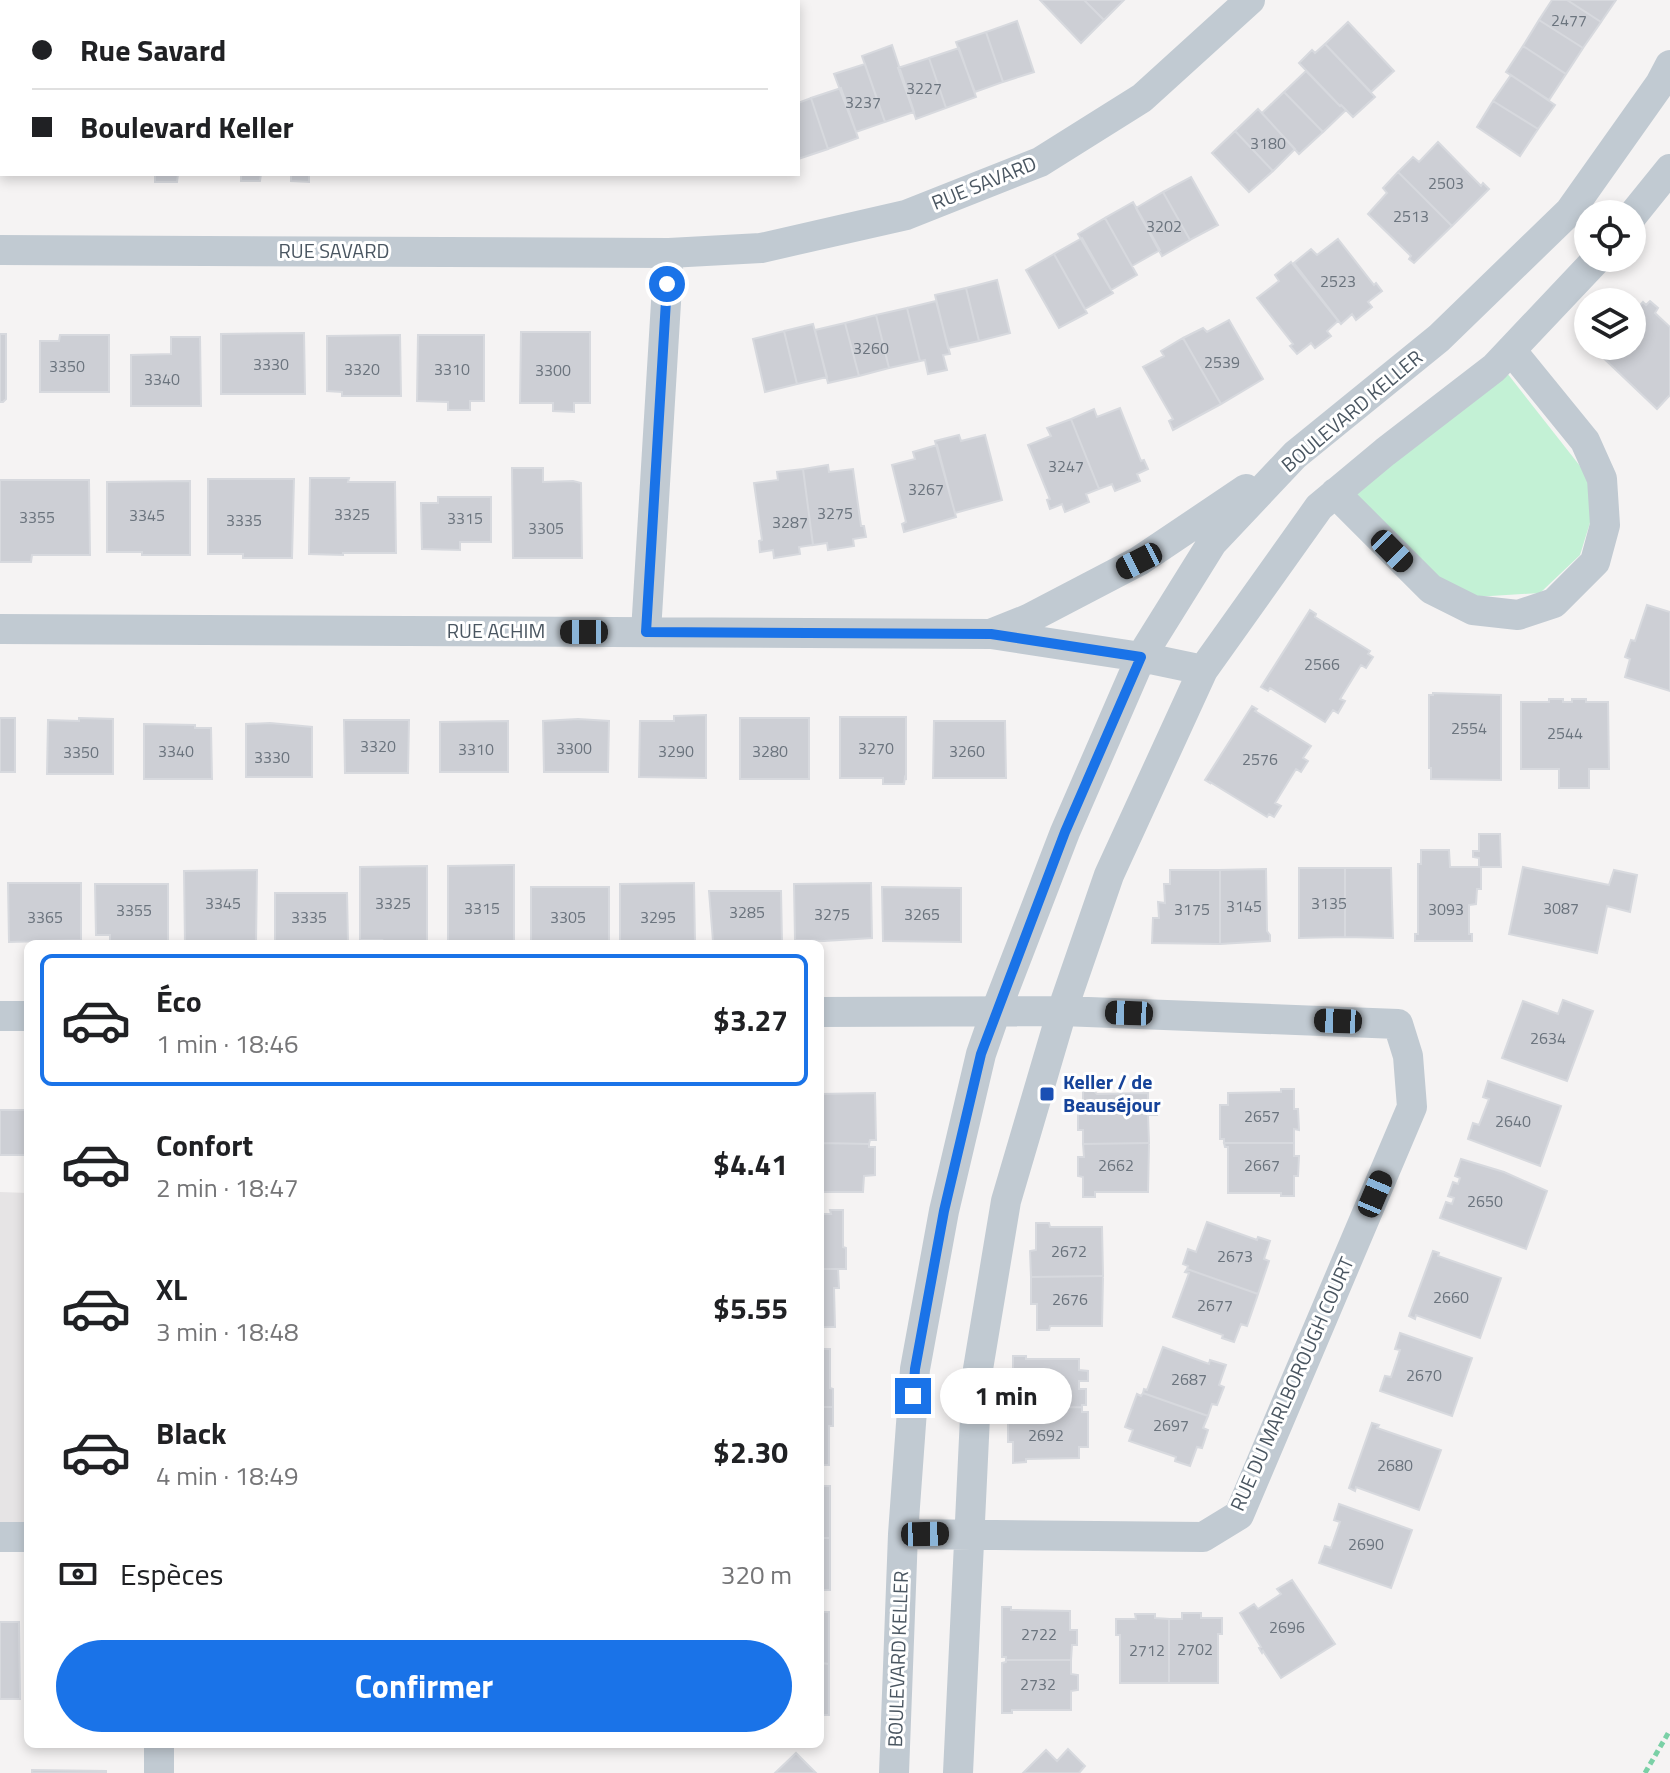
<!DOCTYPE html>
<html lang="fr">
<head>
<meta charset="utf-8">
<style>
  :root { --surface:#fff; --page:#f6f6f6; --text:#202124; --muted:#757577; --line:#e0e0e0; --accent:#1a73e8 }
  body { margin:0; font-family:"Titillium Web",sans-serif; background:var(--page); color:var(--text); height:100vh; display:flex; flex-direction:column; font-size:30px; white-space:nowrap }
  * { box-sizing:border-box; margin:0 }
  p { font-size:26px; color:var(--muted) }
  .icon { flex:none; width:44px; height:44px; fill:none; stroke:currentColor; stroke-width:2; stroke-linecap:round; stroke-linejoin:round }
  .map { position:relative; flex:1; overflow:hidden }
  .panel { position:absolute; left:24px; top:940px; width:800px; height:808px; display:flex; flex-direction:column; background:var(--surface); border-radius:12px; box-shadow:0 4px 12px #0003 }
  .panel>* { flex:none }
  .banner { position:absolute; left:0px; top:0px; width:800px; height:176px; box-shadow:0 4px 12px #0003; display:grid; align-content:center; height:176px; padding:0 32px; background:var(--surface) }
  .tools { position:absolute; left:1574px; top:200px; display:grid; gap:16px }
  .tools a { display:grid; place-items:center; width:72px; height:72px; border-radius:50%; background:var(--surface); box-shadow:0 4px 12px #0003; font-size:40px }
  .end { position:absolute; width:36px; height:36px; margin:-18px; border:10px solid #1a73e8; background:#fff; box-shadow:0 0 0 4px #fff }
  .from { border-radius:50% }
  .bubble { position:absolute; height:56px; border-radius:28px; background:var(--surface); box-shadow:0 4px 12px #0003; font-size:26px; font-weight:700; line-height:56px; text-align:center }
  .car { position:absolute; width:24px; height:48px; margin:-24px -12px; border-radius:10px; box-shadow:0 0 6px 2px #0007; background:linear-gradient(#222 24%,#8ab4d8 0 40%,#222 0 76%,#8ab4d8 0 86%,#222 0) }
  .banner b { display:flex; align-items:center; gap:28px; height:76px; font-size:30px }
  .banner b+b { border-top:2px solid var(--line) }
  .banner i { width:20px; height:20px; background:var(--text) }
  ul { padding:14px 0 0; list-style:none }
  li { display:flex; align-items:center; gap:24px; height:132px; margin:0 16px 12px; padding:0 16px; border:4px solid transparent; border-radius:12px }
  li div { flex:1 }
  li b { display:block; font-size:30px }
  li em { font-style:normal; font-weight:700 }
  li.on { border-color:var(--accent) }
  li>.icon { width:72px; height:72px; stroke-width:1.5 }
  .pay { display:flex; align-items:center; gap:20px; height:88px; padding:0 32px; font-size:30px }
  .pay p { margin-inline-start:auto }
  .primary-button { display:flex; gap:16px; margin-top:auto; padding:16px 32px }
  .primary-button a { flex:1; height:92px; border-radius:48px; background:var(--accent); color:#fff; font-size:32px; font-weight:700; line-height:92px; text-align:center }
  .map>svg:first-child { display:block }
</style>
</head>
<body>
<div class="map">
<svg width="1670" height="1773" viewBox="0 0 1670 1773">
  <rect width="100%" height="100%" fill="#f5f3f3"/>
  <path fill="#e6e4e5" d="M0,1192L28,1193V1537H0Z"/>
  <path fill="#c3f1d5" d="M1507,373L1591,480L1593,513L1580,555L1540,593L1475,597L1431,575L1354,495Z"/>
  <path fill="#cdcfd5" stroke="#d7d9de" stroke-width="2" d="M1040,0H1084L1104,20L1081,43Z
    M1084,0H1124L1104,20Z
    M1552,0H1567L1601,22L1583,48L1539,20Z
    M1567,0H1616L1601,22Z
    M1539,20L1583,48L1566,74L1523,46Z
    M1017,21L1034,72L1003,82L986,32Z
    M1348,22L1394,71L1371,92L1325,44Z
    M986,32L1003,82L975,92L956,42Z
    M1325,44L1375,97L1353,117L1341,105L1340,106L1299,63L1312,50L1315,53Z
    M892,45L914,112L885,122L862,56Z
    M1523,46L1566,74L1549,100L1506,72Z
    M959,48L976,97L946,108L929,58Z
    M929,58L946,108L916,119L898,68Z
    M865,64L885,122L856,132L834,74Z
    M1306,71L1340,106L1341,105L1346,110L1323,132L1284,92Z
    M1511,75L1555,105L1538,129L1493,101Z
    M841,88L858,138L828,149L811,98Z
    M1284,92L1323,132L1299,154L1262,113Z
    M811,98L828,149L798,159V103Z
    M1493,101L1538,129L1520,156L1477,127Z
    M0,108H2V174H27H0Z
    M1258,109L1295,149L1273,171L1235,131Z
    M1235,131L1273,171L1249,192L1212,153Z
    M1438,142L1481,186L1483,183L1489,189L1452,226L1398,172L1413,157L1419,162Z
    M1398,172L1452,226L1414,263L1409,259L1411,256L1368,214L1387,193L1383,188Z
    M155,174H178L177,182H155Z
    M241,174H261L260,181H241Z
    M291,174H309V182L291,181Z
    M1191,177L1218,225L1190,240L1163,192Z
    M1163,192L1190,240L1162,256L1136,208Z
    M1133,202L1160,250L1132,266L1105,218Z
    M1105,218L1137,275L1111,290L1078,234Z
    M1082,238L1113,293L1085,309L1054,254Z
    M1338,239L1374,285L1376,283L1382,291L1368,302L1372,307L1356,320L1352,314L1341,324L1294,263L1311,249L1317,255Z
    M1054,254L1087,313L1059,328L1026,270Z
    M1291,262L1338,321L1327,331L1331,336L1315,348L1311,343L1297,354L1290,346L1293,344L1257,298L1279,281L1275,275Z
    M997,280L1010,333L979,341L966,288Z
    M966,288L979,341L948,348L935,295Z
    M936,301L950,354L943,355L947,370L928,374L925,360L920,361L907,308Z
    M1650,301L1658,308L1655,313L1670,327V395L1657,409L1597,352L1602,346H1632V314L1643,302L1646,305Z
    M907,308L920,361L889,368L876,315Z
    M876,315L889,368L859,376L845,323Z
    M1229,320L1263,379L1221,404L1183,338L1203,328L1207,332Z
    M845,323L859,376L828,383L815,330Z
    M813,324L827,377L797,384L784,331Z
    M784,331L797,384L765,392L753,339Z
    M521,332H590V403H574V412L553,411V403H520Z
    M304,333L305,394H221V334Z
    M0,334H6V399L3,402H0Z
    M60,335H109V392H40V341H59Z
    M400,335L401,396H342V392L327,391V336Z
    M418,335H484V401H470V410H448V402L417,401Z
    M171,337H200L201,406H131V355L171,354Z
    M1183,338L1221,404L1173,430L1169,421L1173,419L1143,367L1164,356L1161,351Z
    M1120,408L1141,461L1144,460L1148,469L1137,474L1140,481L1115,491L1112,484L1099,489L1071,419L1094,409L1097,417Z
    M1071,419L1099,489L1086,494L1089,502L1065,512L1062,504L1050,509L1047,500L1050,499L1028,445L1051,436L1047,428Z
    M959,435L961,441L985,435L1002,500L955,513L935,441Z
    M937,445L956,517L904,532L902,524L906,522L892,465L915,459L913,452Z
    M828,465L829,472L853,469L861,526H864L866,537L853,539L854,546L828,550L827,543L813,545L803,469Z
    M512,468H543V482L573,481L581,483L582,558H513Z
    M803,469L813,545L799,547L800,554L774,558L773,550L760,552L759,541L762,540L754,483L778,480L777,472Z
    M310,478H349L348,482H395L396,553H343V555L309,554Z
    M208,479H294L292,558H243V554H208Z
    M0,480H89L90,555H32L31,562H0Z
    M190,481V555H142V552H107V482Z
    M438,497H491V542H460V550L422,549L421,503H438Z
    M1647,605L1670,612V691L1625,677L1630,659L1625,657L1631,640L1635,641Z
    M1310,610L1316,614L1315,617L1370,651L1368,654L1373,657L1366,668L1361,665L1340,699L1345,701L1338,713L1333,710L1325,722L1270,688L1268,691L1261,687Z
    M1433,693L1501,695V780L1431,779V768H1429V695H1433Z
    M1549,699H1563V702H1572V699H1586V702H1608L1609,769H1589V788H1559V769H1521V702H1549Z
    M1252,706L1257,709L1255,711L1311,746L1303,758L1308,761L1301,772L1296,769L1275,803L1281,806L1274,817L1269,814L1267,817L1210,782V783L1205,780Z
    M706,715V778L639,777L640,721H674V716Z
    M840,717H906V778L905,777L904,784H883V778H840Z
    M0,718H15V772H0Z
    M79,718L113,719V774H47L48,720L79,721Z
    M740,718H809V779H740Z
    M578,719L609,721L608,772H544L543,721Z
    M344,720H409L408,773H345Z
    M508,721V772H440V722Z
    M934,721H1005L1006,778H933Z
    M270,723L312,727V777H246V724Z
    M144,724L195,725V728H211L212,779H144Z
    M1479,834H1500L1501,867H1481V889H1477L1476,904L1469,905V934H1472V941H1415V934H1418V864H1421V850H1449L1450,867H1479V858L1473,857V851H1479Z
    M514,865V944L448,943V866Z
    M427,866V943L394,944L381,943L382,940H360V867Z
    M1523,867L1609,885L1614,870L1637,875L1630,912L1607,906L1597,953L1509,934Z
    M1299,868H1345V937L1299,938Z
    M1345,868H1391L1393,938L1345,937Z
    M1266,869L1267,931L1270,935V941L1220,944V870Z
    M257,870L256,944L185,943L184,871Z
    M1170,870H1220V944L1152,943L1153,918H1159L1158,902L1165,903L1164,884H1170Z
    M8,883H81V940L9,942Z
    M694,883L695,943H620V884Z
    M871,883L872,938L824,941L795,940L794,884Z
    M95,884H168V941L146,943L110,941V935H96Z
    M531,887H609V944H531Z
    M882,887L961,888V942L883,941Z
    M709,891H781L782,943L713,941Z
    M275,893H347L348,943H275Z
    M1563,1000L1593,1011L1567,1081L1502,1058L1523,1001L1558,1014Z
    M1488,1081L1561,1106L1540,1166L1468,1139L1473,1123L1479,1125L1489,1099L1483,1097Z
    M1281,1089H1294V1109H1298L1299,1130L1294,1129V1143H1224V1139H1220V1105H1228V1093L1281,1092Z
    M1083,1091H1094L1097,1094L1148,1093V1106H1157V1115H1148L1149,1143L1083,1144V1130H1078V1111H1083Z
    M875,1093L876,1140H870L869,1144L820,1143V1094Z
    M0,1110H28V1155H0Z
    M820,1143L869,1144V1147H875V1175L864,1176L863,1192H820Z
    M1149,1143L1148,1192H1095V1197H1083V1177L1078,1176V1157H1084L1083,1144Z
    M1224,1143H1294V1156H1299L1298,1176H1294V1196H1281V1193H1228V1147H1225Z
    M1461,1159L1504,1172L1547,1191L1526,1249L1440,1218L1446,1202L1452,1204L1454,1198L1448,1196L1453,1182L1458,1184L1460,1178L1455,1176Z
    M830,1210H843V1247L846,1248V1269H820V1214H831Z
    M1207,1222L1257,1240L1258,1237L1270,1241L1264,1259L1269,1261L1258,1294L1187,1269L1188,1266L1183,1264L1188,1249L1196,1252Z
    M1036,1223H1049L1050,1227H1102L1103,1276L1031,1277L1030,1251L1036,1250Z
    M1433,1251L1439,1253L1438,1256L1501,1278L1480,1338L1416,1315L1415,1319L1409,1316Z
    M820,1269H838L839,1288H834L835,1327H823V1323H820Z
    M1187,1269L1258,1294L1247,1326L1241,1324L1234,1342L1222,1338L1223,1335L1173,1317L1189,1273L1185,1272Z
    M1103,1276L1102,1326H1050L1049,1330H1037V1304H1031V1277Z
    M1400,1333L1472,1358L1452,1416L1380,1391L1385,1376L1391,1377L1400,1350L1395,1349Z
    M1163,1347L1209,1364L1210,1360L1226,1365L1219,1385L1224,1387L1217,1405L1212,1404L1208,1416L1143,1393L1144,1389L1147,1390Z
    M820,1349H830V1388L833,1389V1407H820Z
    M1013,1356H1026V1359H1079V1370L1088,1371V1381H1079V1389H1086V1405H1082V1407L1013,1408V1395L1008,1396V1375H1013Z
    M1143,1393L1208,1416L1203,1428L1208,1430L1202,1448L1197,1447L1190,1466L1175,1461L1176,1457L1129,1441L1133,1430L1125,1427L1137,1394L1141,1396Z
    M820,1407H833V1426H829V1465H820Z
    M1082,1407V1412H1088V1447H1079V1458L1026,1459V1462L1013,1463V1442H1008V1422L1013,1423V1408Z
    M1372,1423L1379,1425L1377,1428L1441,1450L1419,1510L1356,1487L1355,1491L1349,1488Z
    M820,1486H830V1538H820Z
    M1339,1504L1412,1530L1391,1588L1319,1563L1325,1546L1331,1548L1340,1522L1334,1520Z
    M820,1538H830V1590H820Z
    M1292,1580L1335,1644L1281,1678L1263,1651L1262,1653L1259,1648L1261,1647L1240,1613L1254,1604L1258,1609L1281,1594L1277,1589Z
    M1002,1607H1011V1610L1070,1611V1630H1077V1645H1072L1071,1660H1006V1657H1002Z
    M820,1612H829V1664L820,1663Z
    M1182,1613H1201V1618H1222V1634H1218V1683H1169V1619H1182Z
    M1135,1614H1155V1618L1169,1619V1683H1120V1635H1116V1619H1136Z
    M0,1622H19L20,1699H0Z
    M1006,1660H1071V1674L1078,1675V1690L1071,1691V1710H1012V1713H1002V1663L1006,1662Z
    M820,1663L829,1664V1715H820Z
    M1068,1749L1085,1766L1079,1773H1023L1046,1750L1057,1761Z
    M796,1753L816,1773H775Z
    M32,1770L106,1771V1773H32Z"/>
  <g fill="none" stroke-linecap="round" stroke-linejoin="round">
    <path stroke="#7ad0a6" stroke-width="5" stroke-dasharray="6 4" stroke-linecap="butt" d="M1645,1773L1670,1730"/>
    <path stroke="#c1cad2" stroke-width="30" d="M1632,216L1670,169
      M0,250L669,253L761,248L906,215L1040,162L1142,98L1250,0
      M1335,493L1431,589L1473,610L1518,615L1554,603L1595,562L1605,525L1602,479L1585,441L1511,350
      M0,629L991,634L1141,657L1203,670
      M646,632L669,253
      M993,633L1028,619L1139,561L1246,489
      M820,1012L1062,1011L1398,1024L1408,1056L1412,1107L1239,1515L1203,1537L903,1534
      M0,1016H28
      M0,1537H28
      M159,1744V1773
      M894,1773L903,1534L915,1369L944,1211L981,1054L996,1011L1065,832L1141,657L1212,543L1295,455L1439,338L1570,211L1660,84L1670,65
      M958,1773L977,1375L1006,1201L1062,1011L1109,875L1203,670L1319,507L1385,452L1494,368L1598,258"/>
  </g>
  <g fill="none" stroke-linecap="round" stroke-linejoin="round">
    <path stroke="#1a73e8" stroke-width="10" d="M667,284L646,632L991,634L1141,657L1065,832L981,1054L944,1211L915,1369L913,1396"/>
  </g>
  <rect fill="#1a4fb4" stroke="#fff" stroke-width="3" x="1039" y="1086" width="16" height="16" rx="4"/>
  <g text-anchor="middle" stroke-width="6" stroke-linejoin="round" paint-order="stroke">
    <g font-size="16" fill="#6b747e">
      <text x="1569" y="26">2477</text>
      <text x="924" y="94">3227</text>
      <text x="863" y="108">3237</text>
      <text x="1268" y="149">3180</text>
      <text x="1446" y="189">2503</text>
      <text x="1411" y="222">2513</text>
      <text x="1164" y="232">3202</text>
      <text x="1338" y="287">2523</text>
      <text x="871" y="354">3260</text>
      <text x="1222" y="368">2539</text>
      <text x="271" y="370">3330</text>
      <text x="67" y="372">3350</text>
      <text x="362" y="375">3320</text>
      <text x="452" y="375">3310</text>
      <text x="553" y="376">3300</text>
      <text x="162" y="385">3340</text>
      <text x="1066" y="472">3247</text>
      <text x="926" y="495">3267</text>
      <text x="835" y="519">3275</text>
      <text x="352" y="520">3325</text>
      <text x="147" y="521">3345</text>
      <text x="37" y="523">3355</text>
      <text x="465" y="524">3315</text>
      <text x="244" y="526">3335</text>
      <text x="790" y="528">3287</text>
      <text x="546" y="534">3305</text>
      <text x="1322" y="670">2566</text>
      <text x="1469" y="734">2554</text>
      <text x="1565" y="739">2544</text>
      <text x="378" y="752">3320</text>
      <text x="574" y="754">3300</text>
      <text x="876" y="754">3270</text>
      <text x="476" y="755">3310</text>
      <text x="176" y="757">3340</text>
      <text x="676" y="757">3290</text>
      <text x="770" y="757">3280</text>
      <text x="967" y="757">3260</text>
      <text x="81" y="758">3350</text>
      <text x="272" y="763">3330</text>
      <text x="1260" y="765">2576</text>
      <text x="223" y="909">3345</text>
      <text x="393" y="909">3325</text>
      <text x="1329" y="909">3135</text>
      <text x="1244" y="912">3145</text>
      <text x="482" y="914">3315</text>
      <text x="1561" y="914">3087</text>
      <text x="1192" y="915">3175</text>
      <text x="1446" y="915">3093</text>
      <text x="134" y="916">3355</text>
      <text x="747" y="918">3285</text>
      <text x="832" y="920">3275</text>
      <text x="922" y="920">3265</text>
      <text x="45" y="923">3365</text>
      <text x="309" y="923">3335</text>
      <text x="568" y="923">3305</text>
      <text x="658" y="923">3295</text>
      <text x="1548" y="1044">2634</text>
      <text x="1262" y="1122">2657</text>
      <text x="1513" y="1127">2640</text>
      <text x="1116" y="1171">2662</text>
      <text x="1262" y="1171">2667</text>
      <text x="1485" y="1207">2650</text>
      <text x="1069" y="1257">2672</text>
      <text x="1235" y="1262">2673</text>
      <text x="1451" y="1303">2660</text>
      <text x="1070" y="1305">2676</text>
      <text x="1215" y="1311">2677</text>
      <text x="1424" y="1381">2670</text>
      <text x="1189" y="1385">2687</text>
      <text x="1171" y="1431">2697</text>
      <text x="1046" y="1441">2692</text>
      <text x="1395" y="1471">2680</text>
      <text x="1366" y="1550">2690</text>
      <text x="1287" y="1633">2696</text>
      <text x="1039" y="1640">2722</text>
      <text x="1195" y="1655">2702</text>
      <text x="1147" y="1656">2712</text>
      <text x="1038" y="1690">2732</text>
    </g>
    <g font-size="20" fill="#4a5661" stroke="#fff">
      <text transform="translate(984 183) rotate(-22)" y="7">RUE SAVARD</text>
      <text x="334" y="258">RUE SAVARD</text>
      <text transform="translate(1352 411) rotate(-40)" y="7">BOULEVARD KELLER</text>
      <text x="496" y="638">RUE ACHIM</text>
      <text transform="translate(1292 1384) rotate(-66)" y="7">RUE DU MARLBOROUGH COURT</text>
      <text transform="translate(898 1659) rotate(-88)" y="7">BOULEVARD KELLER</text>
    </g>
    <g font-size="20" font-weight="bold" fill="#164399" stroke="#fff" text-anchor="start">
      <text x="1063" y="1089">Keller / de<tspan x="1063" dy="23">Beauséjour</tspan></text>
    </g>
  </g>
</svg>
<div class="tools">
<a><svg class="icon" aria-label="locate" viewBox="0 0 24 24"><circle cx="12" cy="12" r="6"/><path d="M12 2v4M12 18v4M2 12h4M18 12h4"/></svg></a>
<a><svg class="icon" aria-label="layers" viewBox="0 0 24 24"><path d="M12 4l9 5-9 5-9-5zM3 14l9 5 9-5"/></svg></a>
</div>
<i class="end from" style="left:667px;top:284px"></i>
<i class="end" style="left:913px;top:1396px"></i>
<div class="bubble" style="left:940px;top:1368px;width:132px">1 min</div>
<i class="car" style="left:1392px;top:551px;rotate:135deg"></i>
<i class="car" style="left:1139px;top:561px;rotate:243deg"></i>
<i class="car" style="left:584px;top:632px;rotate:270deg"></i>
<i class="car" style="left:1129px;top:1013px;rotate:272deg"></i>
<i class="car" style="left:1338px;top:1021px;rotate:272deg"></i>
<i class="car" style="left:1375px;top:1194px;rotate:23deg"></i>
<i class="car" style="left:925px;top:1534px;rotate:89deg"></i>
<div class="banner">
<b><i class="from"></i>Rue Savard</b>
<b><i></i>Boulevard Keller</b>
</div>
<section class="panel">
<ul>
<li class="on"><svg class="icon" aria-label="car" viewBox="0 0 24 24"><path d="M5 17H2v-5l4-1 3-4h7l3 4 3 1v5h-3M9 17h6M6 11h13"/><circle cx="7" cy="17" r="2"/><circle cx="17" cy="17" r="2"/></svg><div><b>Éco</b><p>1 min · 18:46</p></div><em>$3.27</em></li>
<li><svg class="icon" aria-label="car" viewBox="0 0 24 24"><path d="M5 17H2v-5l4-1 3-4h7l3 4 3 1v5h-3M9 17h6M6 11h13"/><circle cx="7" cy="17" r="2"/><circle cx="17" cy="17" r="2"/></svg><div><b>Confort</b><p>2 min · 18:47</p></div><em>$4.41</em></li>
<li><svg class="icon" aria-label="car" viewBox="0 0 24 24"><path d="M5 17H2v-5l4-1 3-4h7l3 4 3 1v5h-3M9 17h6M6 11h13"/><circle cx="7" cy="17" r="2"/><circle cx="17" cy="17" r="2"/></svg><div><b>XL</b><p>3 min · 18:48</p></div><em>$5.55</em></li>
<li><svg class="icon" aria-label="car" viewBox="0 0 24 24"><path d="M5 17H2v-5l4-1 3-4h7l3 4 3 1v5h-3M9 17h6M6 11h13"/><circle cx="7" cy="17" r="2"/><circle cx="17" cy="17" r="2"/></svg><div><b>Black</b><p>4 min · 18:49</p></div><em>$2.30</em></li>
</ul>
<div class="pay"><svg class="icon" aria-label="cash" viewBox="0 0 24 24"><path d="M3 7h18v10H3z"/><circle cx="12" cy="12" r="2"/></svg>Espèces<p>320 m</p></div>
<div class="primary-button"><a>Confirmer</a></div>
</section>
</div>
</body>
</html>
